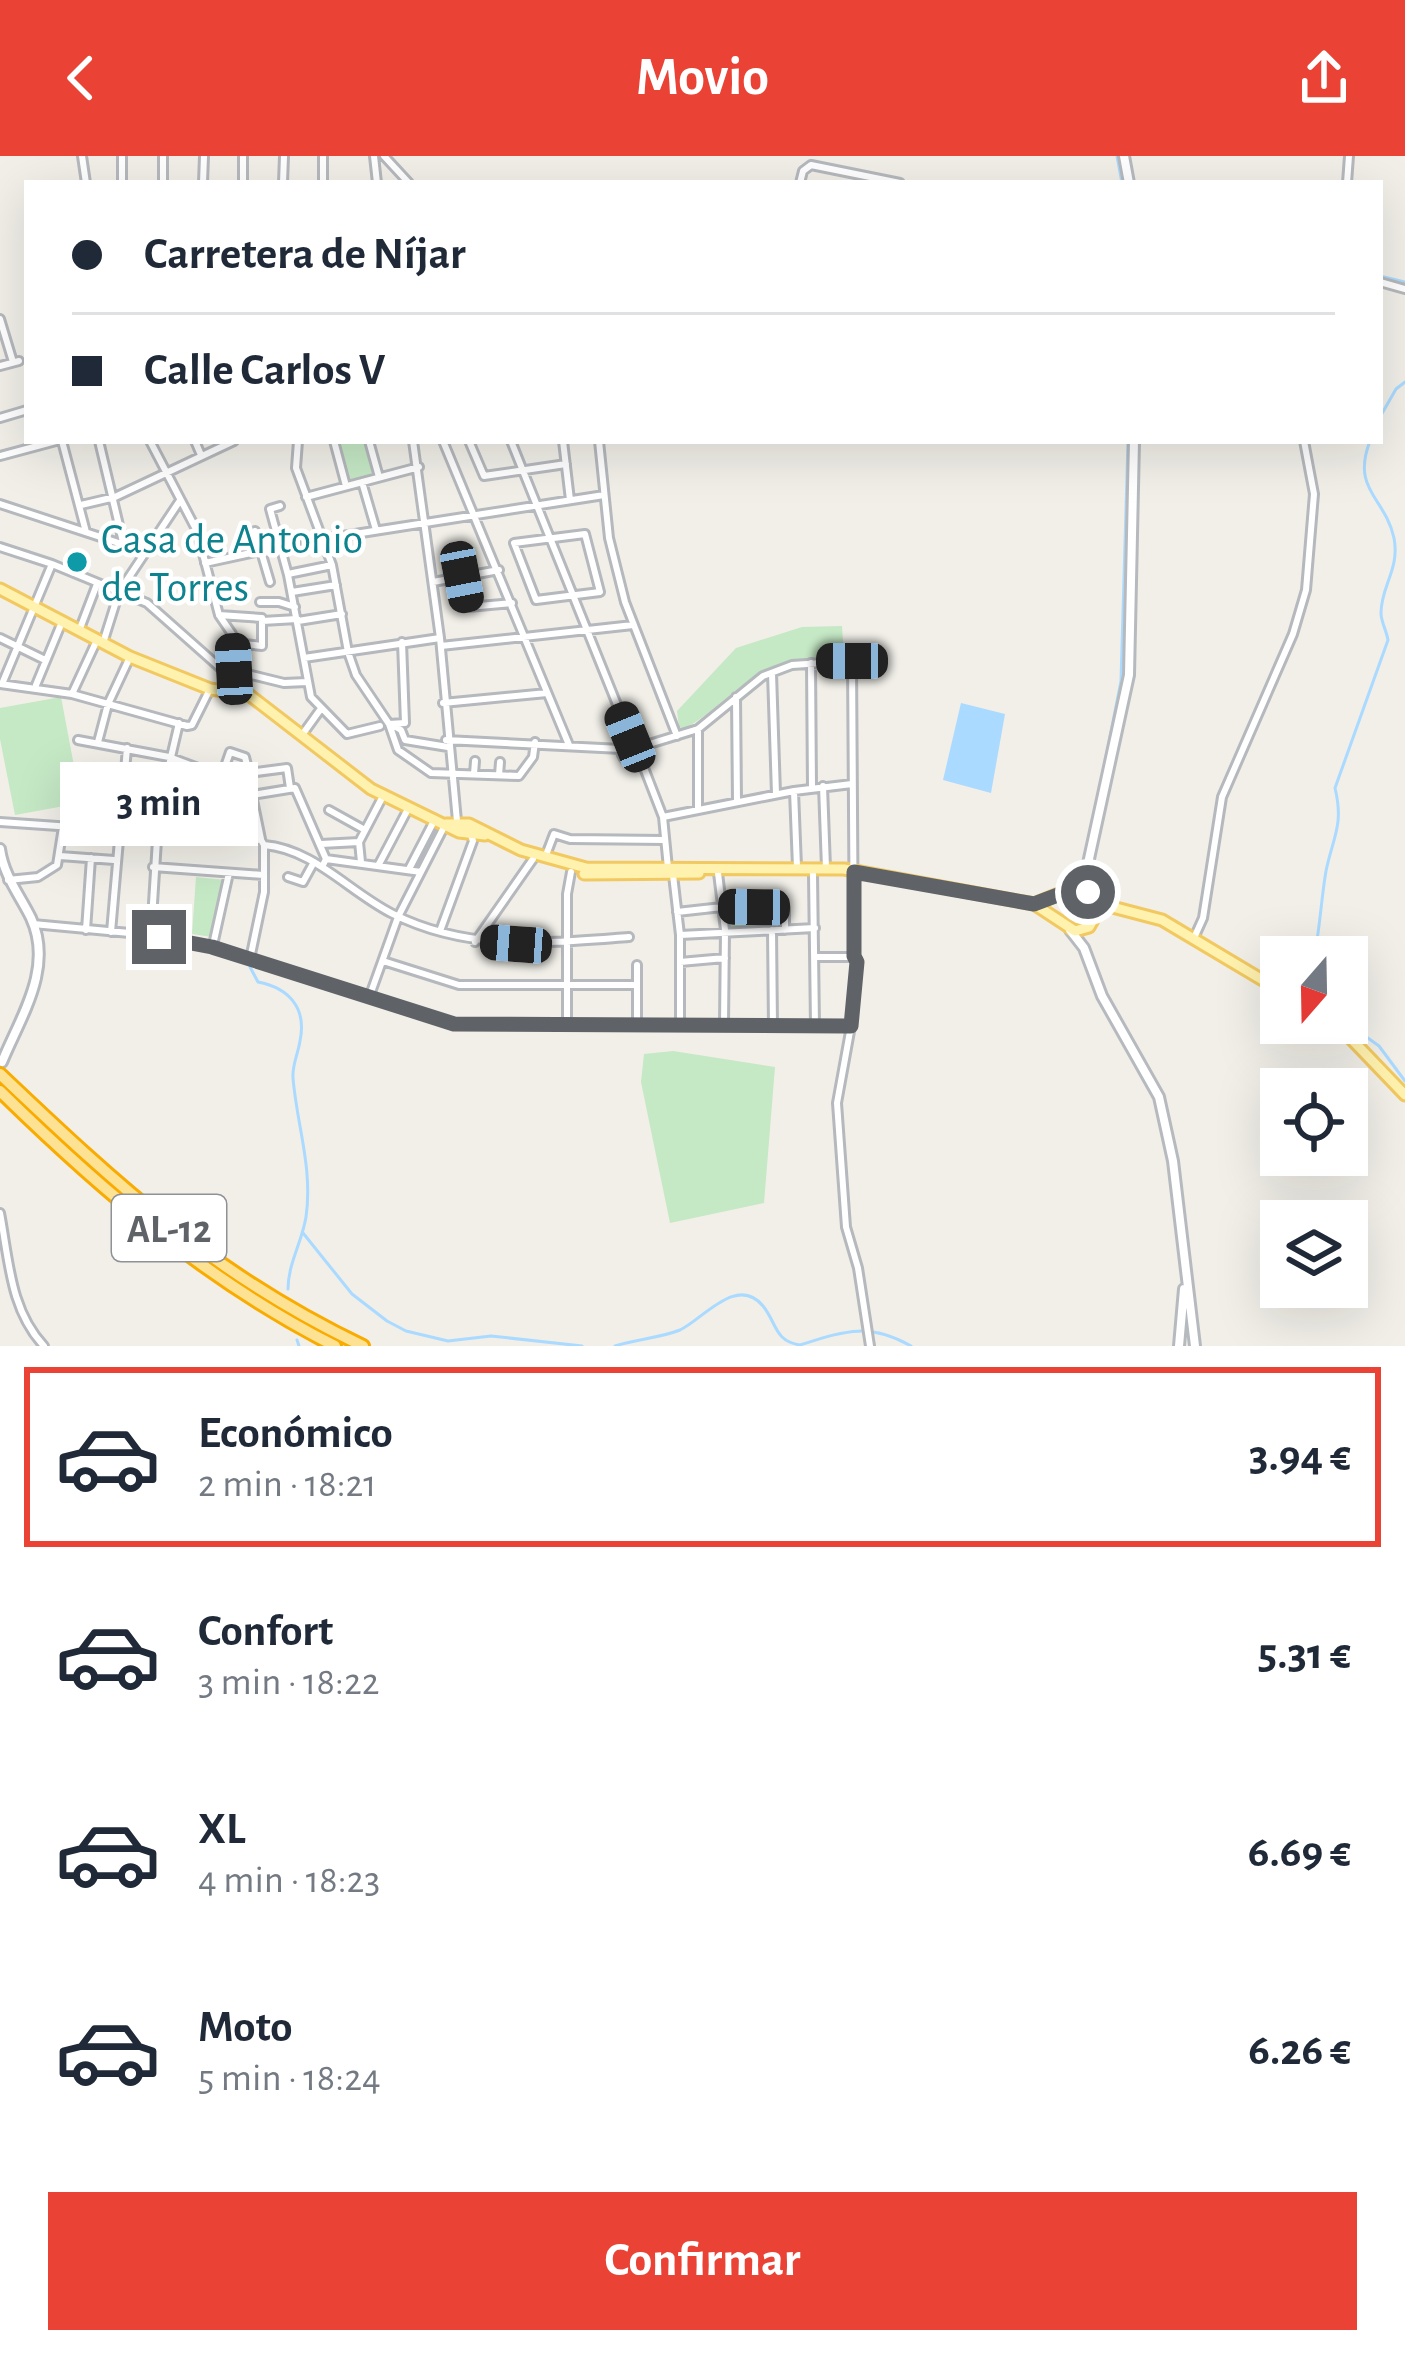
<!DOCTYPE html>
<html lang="es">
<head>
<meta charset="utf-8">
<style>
  :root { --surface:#fff; --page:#f2f2f3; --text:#1f2937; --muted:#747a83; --line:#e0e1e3; --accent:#ea4335 }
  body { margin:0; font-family:"Alegreya Sans",sans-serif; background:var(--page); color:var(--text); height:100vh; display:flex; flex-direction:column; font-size:45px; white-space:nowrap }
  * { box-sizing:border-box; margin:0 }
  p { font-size:39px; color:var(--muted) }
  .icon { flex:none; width:66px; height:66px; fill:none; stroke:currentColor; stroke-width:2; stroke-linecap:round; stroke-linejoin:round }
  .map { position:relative; height:1190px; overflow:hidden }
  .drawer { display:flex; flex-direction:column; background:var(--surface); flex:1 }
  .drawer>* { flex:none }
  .guide { position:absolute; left:24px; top:24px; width:1359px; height:264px; border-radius:0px; box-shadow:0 12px 48px #0002; display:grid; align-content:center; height:264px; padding:0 48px; background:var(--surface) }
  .needle { width:78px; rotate:200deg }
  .fabs { position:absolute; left:1260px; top:780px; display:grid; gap:24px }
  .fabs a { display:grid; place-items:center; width:108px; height:108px; border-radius:0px; background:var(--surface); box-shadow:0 12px 48px #0002; font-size:60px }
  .end { position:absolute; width:54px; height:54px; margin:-27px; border:15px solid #5f6368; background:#fff; box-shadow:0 0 0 6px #fff }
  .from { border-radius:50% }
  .bubble { position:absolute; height:84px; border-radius:0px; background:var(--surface); box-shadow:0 12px 48px #0002; font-size:39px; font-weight:600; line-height:84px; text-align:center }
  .car { position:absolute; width:36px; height:72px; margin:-36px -18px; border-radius:15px; box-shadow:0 0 9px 3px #0007; background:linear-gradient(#222 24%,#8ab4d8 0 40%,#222 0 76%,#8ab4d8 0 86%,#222 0) }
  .guide b { display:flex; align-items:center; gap:42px; height:114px; font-size:45px }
  .guide b+b { border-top:3px solid var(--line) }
  .guide i { width:30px; height:30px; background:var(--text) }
  ul { padding:21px 0 0; list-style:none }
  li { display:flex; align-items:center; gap:36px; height:180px; margin:0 24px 18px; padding:0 24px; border:6px solid transparent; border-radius:0px }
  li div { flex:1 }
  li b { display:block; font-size:45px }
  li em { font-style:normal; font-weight:600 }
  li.selected { border-color:var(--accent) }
  li>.icon { width:108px; height:108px; stroke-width:1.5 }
  .primary-button { display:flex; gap:24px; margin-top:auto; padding:24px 48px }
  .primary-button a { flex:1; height:138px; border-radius:0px; background:var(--accent); color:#fff; font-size:48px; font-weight:600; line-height:138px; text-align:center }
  header { display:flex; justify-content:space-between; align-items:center; height:156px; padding:0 48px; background:var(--accent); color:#fff; font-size:54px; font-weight:600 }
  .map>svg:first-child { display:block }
</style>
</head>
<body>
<header><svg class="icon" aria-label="back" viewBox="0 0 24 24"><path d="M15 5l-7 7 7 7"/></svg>Movio<svg class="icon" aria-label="share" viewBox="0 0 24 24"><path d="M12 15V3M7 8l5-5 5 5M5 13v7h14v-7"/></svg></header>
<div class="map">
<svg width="1405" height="1190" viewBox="0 0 1405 1190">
  <rect width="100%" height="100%" fill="#f1efe8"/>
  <path fill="#c5e8c5" d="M337,285H365L374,318L349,325Z
    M842,470L844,500C799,501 765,510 730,539C715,551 701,564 684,573L679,571L677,555L736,492L802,471Z
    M61,541L81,647L15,659L0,583V552Z
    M196,721L226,724L212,781L192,778Z
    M722,751L785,752V774H725Z
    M673,895L775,911L764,1047L670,1067L641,926L644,898Z"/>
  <path fill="#aadaff" d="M961,547L1005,558L991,637L943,624Z"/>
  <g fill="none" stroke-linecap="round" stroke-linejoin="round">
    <path stroke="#aadaff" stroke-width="3" d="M1117,0L1122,27
      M1380,120L1405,126
      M1380,261L1396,233L1405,226
      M1096,652L1121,525L1128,285
      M1314,801C1320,773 1321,744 1326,715C1333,681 1344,669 1335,632L1388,484C1386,473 1381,466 1381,457C1381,430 1400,413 1394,382C1385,341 1351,334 1370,285
      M250,811L258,826C289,832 307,852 300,885C298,898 292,909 293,922C297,970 313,1012 306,1061C302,1086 288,1108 288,1133
      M1347,867L1379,890L1405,925
      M303,1077L352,1138L387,1165L406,1175L448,1185L491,1180L582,1190
      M297,1184L299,1190
      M615,1190C636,1183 660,1182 680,1174C702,1164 737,1118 763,1150C777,1167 774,1185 800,1189C845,1175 868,1166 911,1190"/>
    <g stroke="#b5b8bc" stroke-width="12">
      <path id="street" d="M82,0L86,27
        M374,0L377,27
        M384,0L409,27
        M122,27V0
        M163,27V0
        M203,27L204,0
        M243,27V0
        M283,27L284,0
        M323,27V0
        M800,27L803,15L811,9L900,27
        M1347,27L1349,0
        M1380,126L1405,133
        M0,163L13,206
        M0,210L19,205
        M0,262L27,254
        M62,285L86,376
        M99,285L123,386
        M150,285L197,375L219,459L232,478L236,534
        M195,285L201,299
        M298,285L296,312L332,409L348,496L356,519L389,568L398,594L431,617L519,620L533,601L535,586
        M334,285L346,330
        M369,285L379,321
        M413,285L440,482L457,665
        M443,285L569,589
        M469,285L484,320L566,308
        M511,285L630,581
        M563,285L570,344
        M599,285L609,382L625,446L677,580
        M0,300L56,285
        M362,326L376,374
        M306,341L419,311
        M0,348L146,396
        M81,349L115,341L234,285
        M280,350L270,353L288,419L311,541L347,578L380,570
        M255,375L270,426
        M585,378L600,436L536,444L514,387Z
        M323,383L604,339
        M0,391L52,408L147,447L226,517L229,533
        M205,407L297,387
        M288,418L332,409
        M462,421L468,451L512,447
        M433,426L499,414
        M292,436L336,429
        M260,446H279L295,451
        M219,459L262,462V490L235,487
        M262,465L297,463
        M298,465L342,458
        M79,475L97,428
        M0,482L45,504
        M103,487L119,436L179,346
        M441,490L633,469
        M304,502L440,482
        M811,507L812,632
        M235,515L284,527L307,526
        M772,517L776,638
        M0,528L72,538L187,570L192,569L210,533
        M2,528L52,408
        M36,529L62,466
        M72,538L97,484
        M736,541L737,646
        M443,547L547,537
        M389,568L405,567L402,486
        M392,569L401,574L405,584L448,591
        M698,573V654
        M302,579L320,554
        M621 594a13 13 0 1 1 26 0a13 13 0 1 1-26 0Z
        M78,584L169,601L249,631
        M446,584L621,593
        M98,586L108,548L130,501
        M646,589L698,573L763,520L792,509L852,505L854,801L857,806L851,870L837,947L846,1071L858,1112L870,1190
        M641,604L663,661L668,712
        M474,618L475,605
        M499,619L500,606
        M823,630L826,712
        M794,635L797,711
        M159,652L256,659
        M329,654L365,674
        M663,661L794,635L852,628
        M0,666L261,684L264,689C314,693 349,736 393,758C469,796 547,787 629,781
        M210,683L215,639L230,596L245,601L249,617L287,612L290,632
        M261,683L252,639L295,632L326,703L322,711
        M321,688L359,686
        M546,699L554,678L570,683L665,684
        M60,700L114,704
        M326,703L421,716
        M361,706L359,686L383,640
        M379,708L408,653
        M153,711L263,719
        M409,713L435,663
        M718,717L725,774L724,868
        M813,718L815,870
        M673,719L680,779V869
        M288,721L303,726L314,706
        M8,724L38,721L57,709L63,671
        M677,756L722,751L785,752V774
        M33,768L151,779L212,791L454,868L850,870
        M86,774L91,702
        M772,774L773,870
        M440,775L473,685L471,679
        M111,776L127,592
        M151,779L159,652L179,567
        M680,779L815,772
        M1194,782L1203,762L1222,641L1293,478L1306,434L1314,338L1304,285
        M475,786L533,703
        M213,789L229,717
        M815,801H854
        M250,803L264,736V689
        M383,805L459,829H637
        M680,806L725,802
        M370,839L398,761L444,671
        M637,868V809
        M567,869V738L571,716
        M0,1057C9,1104 10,1154 44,1190"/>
    </g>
    <g stroke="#b6babf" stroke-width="14">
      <path id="secondary" d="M1124,0L1129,27
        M0,693C4,720 19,738 31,762C54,812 21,860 2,906
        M1071,733L1087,712L1129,519L1134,285
        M1070,774L1084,792L1102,840L1159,941L1173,1005L1195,1190
        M1179,1190L1184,1133"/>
    </g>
    <g stroke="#f2c960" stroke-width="15">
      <path id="primary" d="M0,433L130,501L210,533L248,538L371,633L459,676L485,679
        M446,668H469L521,694L586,712L844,713L1034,748L1071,733L1083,734L1095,743L1098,755L1089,771L1075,775L1034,748
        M584,718L699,717
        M1097,747L1162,764L1281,835
        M1336,867L1405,939"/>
    </g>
    <g stroke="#f9ab00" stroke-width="16">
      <path id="highway" d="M0,918C118,1030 214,1119 363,1190
        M0,935C102,1035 207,1125 335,1190"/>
    </g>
    <use href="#street" stroke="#fff" stroke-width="6"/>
    <use href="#secondary" stroke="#fff" stroke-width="8"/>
    <use href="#primary" stroke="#fff2af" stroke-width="9"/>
    <use href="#highway" stroke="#fde293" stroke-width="10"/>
  </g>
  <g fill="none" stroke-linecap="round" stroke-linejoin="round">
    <path stroke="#5f6368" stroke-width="15" d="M159,781L212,791L454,868L846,870H851L857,806L854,800V716L1034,748L1071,734L1088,736"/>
  </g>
  <circle fill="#0f9aa8" stroke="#fff" stroke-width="4.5" cx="77" cy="406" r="12"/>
  <g text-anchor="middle" stroke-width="9" stroke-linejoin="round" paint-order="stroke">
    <rect fill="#fff" stroke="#8f9295" stroke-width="3" x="112" y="1039" width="114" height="66" rx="9"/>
    <g font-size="39" font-weight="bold" fill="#5f6368">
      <text x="169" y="1086">AL-12</text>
    </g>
    <g font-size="42" fill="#0d838f" stroke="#fff" text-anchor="start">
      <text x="101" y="397">Casa de Antonio<tspan x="101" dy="48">de Torres</tspan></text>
    </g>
  </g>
</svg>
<div class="fabs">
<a><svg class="needle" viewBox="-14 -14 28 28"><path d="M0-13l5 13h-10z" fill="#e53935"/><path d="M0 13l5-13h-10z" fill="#747a83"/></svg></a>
<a><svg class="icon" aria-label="locate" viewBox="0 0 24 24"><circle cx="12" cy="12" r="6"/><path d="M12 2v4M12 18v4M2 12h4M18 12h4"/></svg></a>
<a><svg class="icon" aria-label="layers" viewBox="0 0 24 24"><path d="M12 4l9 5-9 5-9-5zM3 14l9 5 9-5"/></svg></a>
</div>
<i class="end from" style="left:1088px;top:736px"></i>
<i class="end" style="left:159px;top:781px"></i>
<div class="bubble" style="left:60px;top:606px;width:198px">3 min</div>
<i class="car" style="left:462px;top:421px;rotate:169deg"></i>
<i class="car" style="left:852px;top:505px;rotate:270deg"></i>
<i class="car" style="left:234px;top:513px;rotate:357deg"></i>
<i class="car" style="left:630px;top:581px;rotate:338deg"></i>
<i class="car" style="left:754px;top:751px;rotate:271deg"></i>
<i class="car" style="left:516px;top:788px;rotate:274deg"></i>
<div class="guide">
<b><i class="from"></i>Carretera de Níjar</b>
<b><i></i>Calle Carlos V</b>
</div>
</div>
<section class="drawer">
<ul>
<li class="selected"><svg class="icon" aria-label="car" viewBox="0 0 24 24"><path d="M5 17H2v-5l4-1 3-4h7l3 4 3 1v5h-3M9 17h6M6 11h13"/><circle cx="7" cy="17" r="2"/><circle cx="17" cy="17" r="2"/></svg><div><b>Económico</b><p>2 min · 18:21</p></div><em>3.94 €</em></li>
<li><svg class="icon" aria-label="car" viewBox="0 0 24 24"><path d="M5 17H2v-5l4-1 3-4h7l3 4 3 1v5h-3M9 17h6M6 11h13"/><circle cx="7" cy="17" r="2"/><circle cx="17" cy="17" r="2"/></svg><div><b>Confort</b><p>3 min · 18:22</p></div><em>5.31 €</em></li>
<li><svg class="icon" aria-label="car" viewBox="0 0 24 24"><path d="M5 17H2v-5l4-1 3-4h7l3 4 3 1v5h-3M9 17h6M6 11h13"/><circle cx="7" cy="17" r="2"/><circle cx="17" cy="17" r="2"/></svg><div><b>XL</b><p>4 min · 18:23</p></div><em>6.69 €</em></li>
<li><svg class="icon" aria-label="car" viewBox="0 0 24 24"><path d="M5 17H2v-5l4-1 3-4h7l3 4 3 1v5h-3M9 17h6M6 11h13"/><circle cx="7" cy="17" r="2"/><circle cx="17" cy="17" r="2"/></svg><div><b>Moto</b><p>5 min · 18:24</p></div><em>6.26 €</em></li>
</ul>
<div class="primary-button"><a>Confirmar</a></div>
</section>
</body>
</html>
